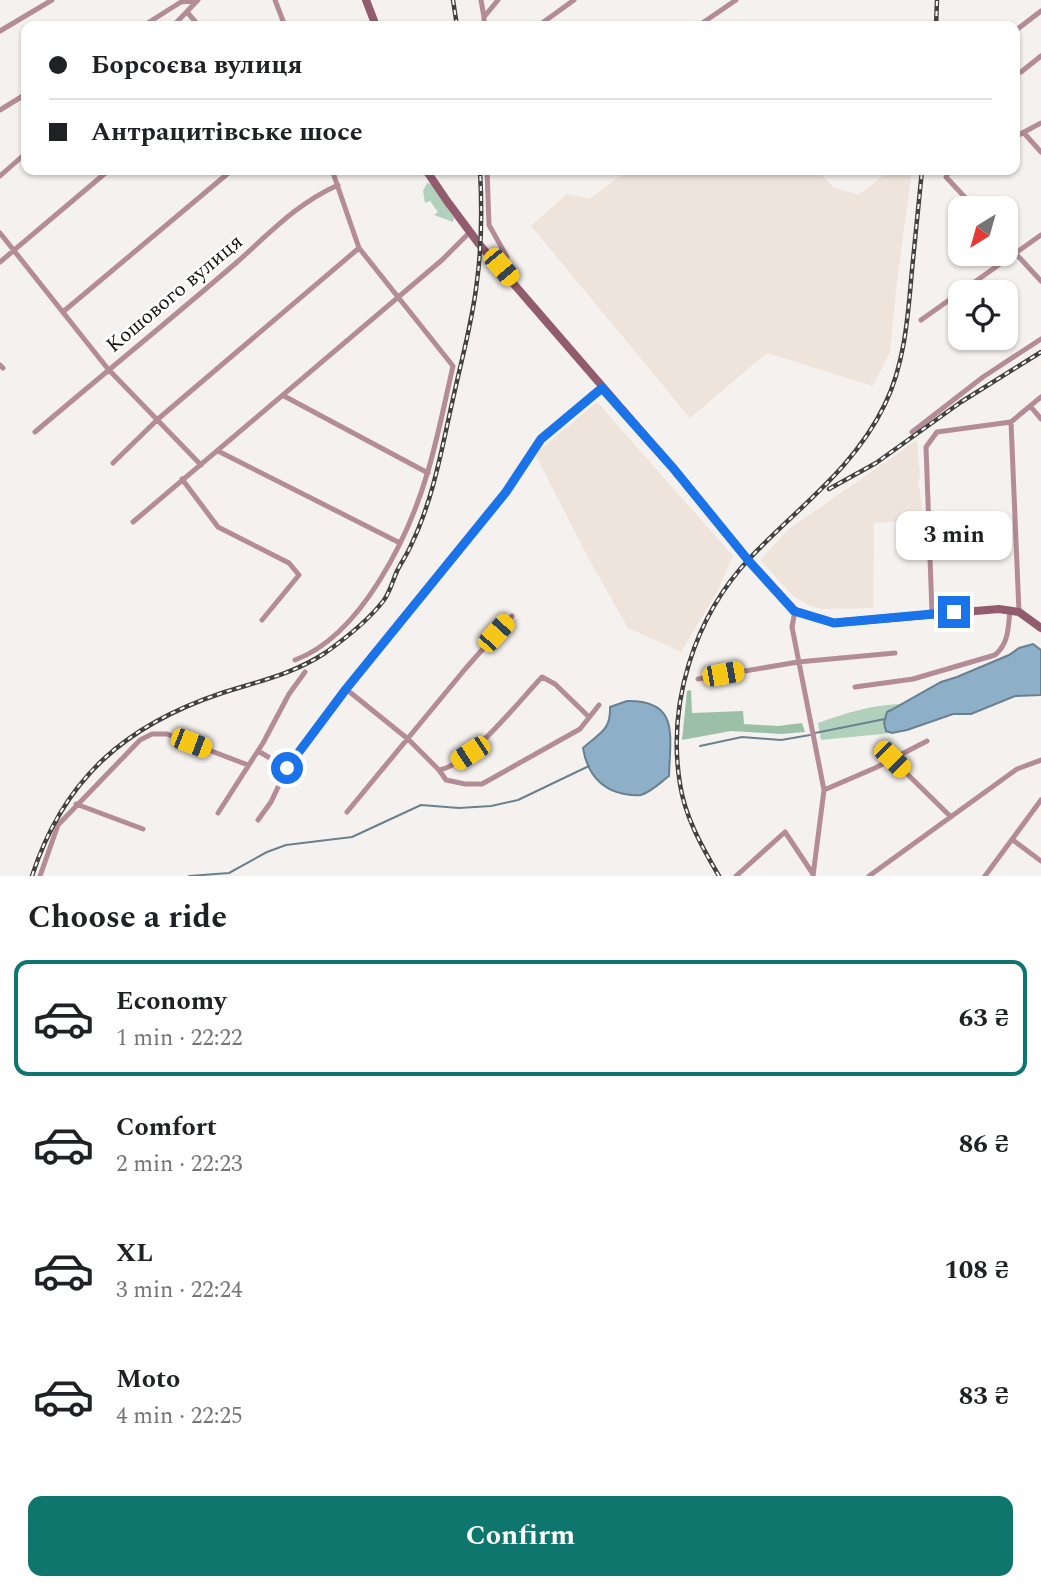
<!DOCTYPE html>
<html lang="en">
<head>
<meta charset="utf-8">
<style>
  :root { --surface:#fff; --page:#f2f2f2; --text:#202124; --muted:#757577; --line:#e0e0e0; --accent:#0f766e }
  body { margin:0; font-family:Spectral,serif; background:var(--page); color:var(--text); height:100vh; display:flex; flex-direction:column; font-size:26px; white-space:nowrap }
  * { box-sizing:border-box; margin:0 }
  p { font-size:23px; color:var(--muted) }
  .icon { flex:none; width:38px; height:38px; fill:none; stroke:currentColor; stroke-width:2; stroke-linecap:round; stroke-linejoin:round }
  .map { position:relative; height:876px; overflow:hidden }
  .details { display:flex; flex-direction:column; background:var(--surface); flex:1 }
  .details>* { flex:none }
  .guide { position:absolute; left:21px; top:21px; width:999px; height:154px; border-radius:14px; box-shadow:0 2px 5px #0004; display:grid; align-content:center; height:154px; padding:0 28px; background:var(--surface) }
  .needle { width:46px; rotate:217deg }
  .buttons { position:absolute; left:948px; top:196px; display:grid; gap:14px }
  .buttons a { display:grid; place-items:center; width:70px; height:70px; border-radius:14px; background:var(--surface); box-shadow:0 2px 5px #0004; font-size:35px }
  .end { position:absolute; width:32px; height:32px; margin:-16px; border:9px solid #1a73e8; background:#fff; box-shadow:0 0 0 4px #fff }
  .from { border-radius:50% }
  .bubble { position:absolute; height:49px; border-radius:14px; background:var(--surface); box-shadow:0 2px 5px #0004; font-size:23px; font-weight:700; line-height:49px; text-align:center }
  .car { position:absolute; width:21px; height:42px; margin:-21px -10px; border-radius:9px; box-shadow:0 0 5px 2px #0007; background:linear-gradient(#f5c518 24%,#345 0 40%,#f5c518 0 76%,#345 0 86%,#f5c518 0) }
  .guide b { display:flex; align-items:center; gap:24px; height:66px; font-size:26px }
  .guide b+b { border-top:2px solid var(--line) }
  .guide i { width:18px; height:18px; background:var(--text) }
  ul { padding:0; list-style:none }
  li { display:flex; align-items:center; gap:21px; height:116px; margin:0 14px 10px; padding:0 14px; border:4px solid transparent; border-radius:14px }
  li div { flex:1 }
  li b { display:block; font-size:26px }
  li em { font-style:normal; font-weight:700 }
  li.active { border-color:var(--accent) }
  li>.icon { width:63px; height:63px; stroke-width:1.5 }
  h2 { padding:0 28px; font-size:32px; line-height:84px }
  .primary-button { display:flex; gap:14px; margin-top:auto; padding:14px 28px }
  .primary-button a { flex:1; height:80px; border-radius:14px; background:var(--accent); color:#fff; font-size:28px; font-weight:700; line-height:80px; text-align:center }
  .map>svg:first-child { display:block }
</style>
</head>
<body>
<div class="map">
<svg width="1041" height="876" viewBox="0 0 1041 876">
  <rect width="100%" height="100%" fill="#f5f1ee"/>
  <path fill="#eee4db" d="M627,170H817L833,187L858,195L891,170H912L897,281L890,352L873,386L767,353L690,418L531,226L567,194L590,199Z
    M597,402L733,556L717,592L681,652L628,628L591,563L535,454Z
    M917,440L920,478L918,480L924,520L874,523L873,608L821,609L808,605L793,596L760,560L789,529Z"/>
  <path fill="#b2d1bc" d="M427,183L431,184L454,218L453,222L434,215L438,212L430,201L425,203L423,191Z
    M900,704L887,712L886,731L892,733L821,740L818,723C846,713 871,705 900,704Z"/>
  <path fill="#9bc0a7" d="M691,690L692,713L743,711L744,724L778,726L802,723L805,732L781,734L731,731L682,740L687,691Z"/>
  <path fill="#8dafc8" stroke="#698091" stroke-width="2" d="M1033,644L1041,650V695L1015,696L971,714H953L907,730L892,733L886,731L884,723L887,712L891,710L941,682L957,677L1009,655L1019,648Z
    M627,701C680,700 670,736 669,776C661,782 651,792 641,795C636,796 630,795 624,794C600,789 587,772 583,748C599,733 611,731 610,707Z"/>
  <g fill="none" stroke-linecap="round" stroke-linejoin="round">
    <path stroke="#698091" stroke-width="2" d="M815,733L885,719
      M700,746L742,737L781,740L810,735
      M189,876L229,873L267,852L286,845L352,837L421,805L459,808L491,806L518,800L589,766"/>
    <path stroke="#b48c98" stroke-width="5" d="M275,0L285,26
      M481,0L484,17
      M187,12L199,26
      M143,26L181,2L197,0
      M173,26L198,0
      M484,26V17L498,0
      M538,26L574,0
      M698,26L736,0
      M0,31L52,0
      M1015,31L1041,11
      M1021,72L1041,56
      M0,110L26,94
      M1024,133L1041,152
      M1015,137L1041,123
      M487,170L489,225L507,257L501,267
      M950,170L946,177L975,208
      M0,176L26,153
      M0,233L108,369L201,465
      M1006,243L1041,281
      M0,262L109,170
      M64,311L232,170
      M921,320L1041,235
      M0,365L3,368
      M284,396L428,473
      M1031,407L1041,419
      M1011,422L1019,612
      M35,432C102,375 170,320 236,263C270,233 296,204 338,185
      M912,432L983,377L1041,339
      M218,451L400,543
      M113,463L158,419L359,248
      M182,479L218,527L289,563L299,575L262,620
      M133,522L442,260L470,232
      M795,611L792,627L824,790L813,876
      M932,613L926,447L937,432L1011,422L1041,397
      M295,660C362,635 409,536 428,471C438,437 445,401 453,366L359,248L332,170
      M698,679L798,662L895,653
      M855,687L913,679L995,655C1009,643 1008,628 1010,611
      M346,689L408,739L439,770C469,765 520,700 542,677L555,684L589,717
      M258,751L287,768
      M892,759L951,817
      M439,770L446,780L465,784H482L580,729L599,705
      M824,790L875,768L927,741
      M76,804L143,829
      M347,812L466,668L512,616
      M218,813L263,743L289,694L305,672
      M258,820L271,802L287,768L346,689L506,492L541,439L602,388
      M1013,840L1041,861
      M40,876L58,825L140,740L152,734H167L248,765
      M736,876L785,832L813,874
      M869,876L1017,769L1041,760
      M985,876L1041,800"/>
    <path stroke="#925b6e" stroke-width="8" d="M366,0L376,26
      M426,170L447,201L479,244L673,468L748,560L795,611L834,623L999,609L1019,612L1041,628"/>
    <g stroke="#434240" stroke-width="4.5">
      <path id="rail" d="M453,0L457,26
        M936,26L937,0
        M829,489L876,463L961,402L1041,352
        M32,876C64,778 126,725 222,693C259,681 291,675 325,653C346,638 369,620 384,600C390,592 393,580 397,571C402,561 408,553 412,543C435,495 443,441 455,390C463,354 473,318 477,281C482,244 482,207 480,170
        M719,876C702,847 685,817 680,784C667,704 694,617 750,558C797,508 854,469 885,404C905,363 908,315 912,270C915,237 919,203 922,170"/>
    </g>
    <use href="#rail" stroke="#fff" stroke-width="2" stroke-dasharray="5" stroke-linecap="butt"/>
  </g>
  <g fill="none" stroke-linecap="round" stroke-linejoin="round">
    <path stroke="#1a73e8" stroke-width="9" d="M287,768L346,689L506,492L541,439L602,388L673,468L748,560L794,611L834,623L954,612"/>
  </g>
  <g text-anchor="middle" stroke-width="5" stroke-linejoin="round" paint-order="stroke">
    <g font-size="21" fill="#141312" stroke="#fff">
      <text transform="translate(174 293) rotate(-40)" y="7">Кошового вулиця</text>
    </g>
  </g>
</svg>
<div class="buttons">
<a><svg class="needle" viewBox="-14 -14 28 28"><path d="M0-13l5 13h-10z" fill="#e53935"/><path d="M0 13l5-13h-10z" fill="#757577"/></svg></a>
<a><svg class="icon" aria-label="locate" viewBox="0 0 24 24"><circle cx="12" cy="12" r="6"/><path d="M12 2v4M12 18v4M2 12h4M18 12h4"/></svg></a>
</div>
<i class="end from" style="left:287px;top:768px"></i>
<i class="end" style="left:954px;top:612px"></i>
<div class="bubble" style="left:896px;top:511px;width:116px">3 min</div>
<i class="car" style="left:501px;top:267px;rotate:140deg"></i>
<i class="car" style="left:496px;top:633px;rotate:42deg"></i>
<i class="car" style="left:723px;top:674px;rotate:80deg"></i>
<i class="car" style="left:191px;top:743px;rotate:111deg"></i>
<i class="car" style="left:470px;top:753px;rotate:237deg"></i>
<i class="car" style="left:892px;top:759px;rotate:135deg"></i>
<div class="guide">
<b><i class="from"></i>Борсоєва вулиця</b>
<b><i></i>Антрацитівське шосе</b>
</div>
</div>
<section class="details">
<h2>Choose a ride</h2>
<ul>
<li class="active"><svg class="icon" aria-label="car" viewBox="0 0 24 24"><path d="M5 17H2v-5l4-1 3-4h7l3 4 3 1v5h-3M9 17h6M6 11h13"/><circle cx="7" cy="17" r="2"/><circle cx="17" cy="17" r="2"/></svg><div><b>Economy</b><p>1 min · 22:22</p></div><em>63 ₴</em></li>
<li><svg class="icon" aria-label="car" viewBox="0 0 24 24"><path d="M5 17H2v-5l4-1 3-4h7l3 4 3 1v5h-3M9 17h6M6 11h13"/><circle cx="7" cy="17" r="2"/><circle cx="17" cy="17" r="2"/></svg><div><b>Comfort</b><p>2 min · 22:23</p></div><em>86 ₴</em></li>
<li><svg class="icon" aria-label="car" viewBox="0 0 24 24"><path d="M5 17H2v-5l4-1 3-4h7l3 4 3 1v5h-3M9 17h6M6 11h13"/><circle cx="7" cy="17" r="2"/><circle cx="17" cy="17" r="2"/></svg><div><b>XL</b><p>3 min · 22:24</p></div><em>108 ₴</em></li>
<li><svg class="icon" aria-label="car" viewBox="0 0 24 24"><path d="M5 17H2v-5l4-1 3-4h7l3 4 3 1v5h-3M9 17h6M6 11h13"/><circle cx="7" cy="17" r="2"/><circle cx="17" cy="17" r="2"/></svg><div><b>Moto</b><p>4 min · 22:25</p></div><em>83 ₴</em></li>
</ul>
<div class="primary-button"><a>Confirm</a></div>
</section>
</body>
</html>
